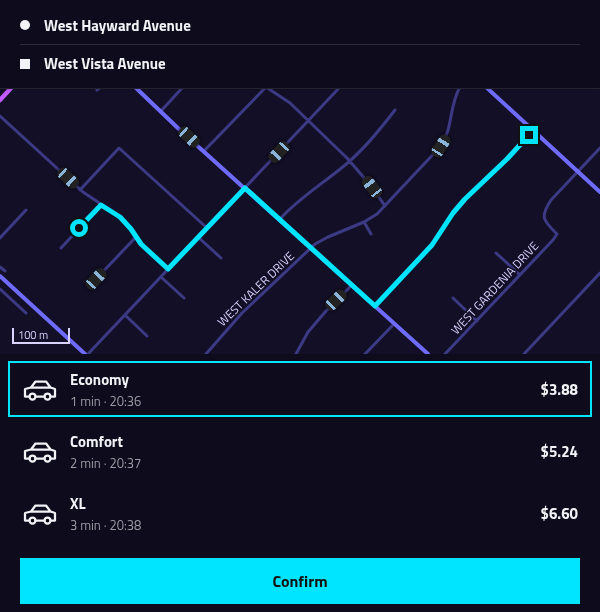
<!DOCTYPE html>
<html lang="en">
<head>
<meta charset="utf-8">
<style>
  :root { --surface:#0e0b1c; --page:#1c1929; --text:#f1f3f6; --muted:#9b9ba3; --line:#2e2b3b; --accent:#00e5ff }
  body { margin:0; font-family:"Titillium Web",sans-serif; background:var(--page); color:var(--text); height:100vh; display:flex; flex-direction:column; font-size:15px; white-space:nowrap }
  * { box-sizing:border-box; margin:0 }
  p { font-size:13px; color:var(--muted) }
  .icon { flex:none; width:22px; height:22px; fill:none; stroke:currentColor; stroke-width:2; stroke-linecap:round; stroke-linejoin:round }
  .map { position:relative; height:354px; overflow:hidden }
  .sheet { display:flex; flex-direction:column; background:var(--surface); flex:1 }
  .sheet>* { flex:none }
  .guide { position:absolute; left:0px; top:0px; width:600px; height:88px; box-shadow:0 1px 3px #0004,0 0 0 1px var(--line); display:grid; align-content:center; height:88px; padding:0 20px; background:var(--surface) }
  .scale { position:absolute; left:12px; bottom:10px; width:58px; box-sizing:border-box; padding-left:4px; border:2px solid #d9d4ff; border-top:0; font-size:11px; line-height:14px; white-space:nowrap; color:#d9d4ff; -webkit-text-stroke:3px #130f26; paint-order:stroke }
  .end { position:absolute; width:18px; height:18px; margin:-9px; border:5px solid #00e5ff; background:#111; box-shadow:0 0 0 2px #111 }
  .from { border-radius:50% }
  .car { position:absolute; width:12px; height:24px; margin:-12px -6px; border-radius:5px; box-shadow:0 0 3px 1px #0007; background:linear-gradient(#222 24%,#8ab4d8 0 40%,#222 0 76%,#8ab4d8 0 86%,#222 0) }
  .guide b { display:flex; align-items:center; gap:14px; height:38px; font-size:15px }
  .guide b+b { border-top:1px solid var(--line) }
  .guide i { width:10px; height:10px; background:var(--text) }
  ul { padding:7px 0 0; list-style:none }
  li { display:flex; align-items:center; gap:12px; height:56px; margin:0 8px 6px; padding:0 12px; border:2px solid transparent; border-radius:0px }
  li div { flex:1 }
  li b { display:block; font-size:15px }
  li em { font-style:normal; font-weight:700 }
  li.active { border-color:var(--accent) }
  li>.icon { width:36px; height:36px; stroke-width:1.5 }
  .primary-button { display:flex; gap:8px; margin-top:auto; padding:8px 20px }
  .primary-button a { flex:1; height:46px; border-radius:0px; background:var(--accent); color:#111; font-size:16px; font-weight:700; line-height:46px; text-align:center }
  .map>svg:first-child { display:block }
</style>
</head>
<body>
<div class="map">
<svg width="600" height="354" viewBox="0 0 600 354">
  <rect width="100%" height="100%" fill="#130f26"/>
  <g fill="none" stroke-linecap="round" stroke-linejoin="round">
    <path stroke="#3d3a85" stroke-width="3" d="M577,0L578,1
      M5,1L6,0
      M219,1L220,0
      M303,1L304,0
      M459,1L460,0
      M540,1L541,0
      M0,6L1,5
      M599,22L600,21
      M266,87L290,103L347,158L372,187L385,206
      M97,90L101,87
      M161,111L183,87
      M0,116L83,192L120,217L131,229L141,244L168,269
      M204,151L266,87
      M80,190L119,148L207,228
      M280,219C297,200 319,186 339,170C361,153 378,132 395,110
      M364,222L371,234
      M198,237L221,258
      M0,238L26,210
      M61,248L101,205
      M496,253L520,275
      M0,267L5,271
      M161,277L184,298
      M90,280L96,279L136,237
      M0,289L26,313
      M453,298L477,321
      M375,306L432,245L453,213L465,199L507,159L533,130
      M125,315L147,336
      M88,354L340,87
      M206,354L242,313L315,244L328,237L364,222L377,214L441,146C453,128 449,106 460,87
      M296,354L308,332L326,311L352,285
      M365,354L394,324
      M445,354L553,240L557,234C544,221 539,218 551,200L600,148
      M524,354L600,273"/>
    <path stroke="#6f6bff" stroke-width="4" d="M44,0L45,1
      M390,0L392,1
      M135,87L182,132L428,354
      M486,87L600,192
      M0,276L85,354"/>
    <path stroke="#c25bff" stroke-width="4.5" d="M94,1L95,0
      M0,100L12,87"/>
  </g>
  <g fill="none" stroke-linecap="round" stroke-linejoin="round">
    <path stroke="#00e5ff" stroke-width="5" d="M79,228L101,205L120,217L131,229L141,244L168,269L245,188L375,306L432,245L453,213L465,199L507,159L529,135"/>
  </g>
  <g text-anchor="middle" stroke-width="3.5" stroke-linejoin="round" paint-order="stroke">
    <g font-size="12" fill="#d9d4ff" stroke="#130f26">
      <text transform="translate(495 288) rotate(-47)" y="4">WEST GARDENIA DRIVE</text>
      <text transform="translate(256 289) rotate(-44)" y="4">WEST KALER DRIVE</text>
    </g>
  </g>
</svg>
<div class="scale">100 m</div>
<i class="end from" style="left:79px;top:228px"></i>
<i class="end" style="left:529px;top:135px"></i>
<i class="car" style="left:189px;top:137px;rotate:133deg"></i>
<i class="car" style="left:441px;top:146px;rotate:33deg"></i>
<i class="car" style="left:279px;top:152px;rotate:223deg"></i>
<i class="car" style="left:68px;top:178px;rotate:133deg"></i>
<i class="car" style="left:372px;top:187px;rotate:322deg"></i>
<i class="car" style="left:96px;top:279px;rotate:43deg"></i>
<i class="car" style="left:336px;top:300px;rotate:46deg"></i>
<div class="guide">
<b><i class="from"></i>West Hayward Avenue</b>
<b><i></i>West Vista Avenue</b>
</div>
</div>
<section class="sheet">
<ul>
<li class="active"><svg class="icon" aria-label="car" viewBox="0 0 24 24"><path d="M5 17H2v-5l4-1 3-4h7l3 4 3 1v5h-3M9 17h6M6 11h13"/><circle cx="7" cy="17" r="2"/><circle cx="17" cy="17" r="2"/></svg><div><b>Economy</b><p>1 min · 20:36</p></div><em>$3.88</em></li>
<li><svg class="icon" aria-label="car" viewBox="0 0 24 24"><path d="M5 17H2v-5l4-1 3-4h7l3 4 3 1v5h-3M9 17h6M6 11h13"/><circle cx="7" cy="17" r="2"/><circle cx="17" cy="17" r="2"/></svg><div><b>Comfort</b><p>2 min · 20:37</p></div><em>$5.24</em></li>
<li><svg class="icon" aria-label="car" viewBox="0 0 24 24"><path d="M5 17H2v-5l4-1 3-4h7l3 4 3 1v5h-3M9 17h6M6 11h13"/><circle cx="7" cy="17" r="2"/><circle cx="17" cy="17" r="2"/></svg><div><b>XL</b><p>3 min · 20:38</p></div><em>$6.60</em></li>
</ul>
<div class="primary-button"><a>Confirm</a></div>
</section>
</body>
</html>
